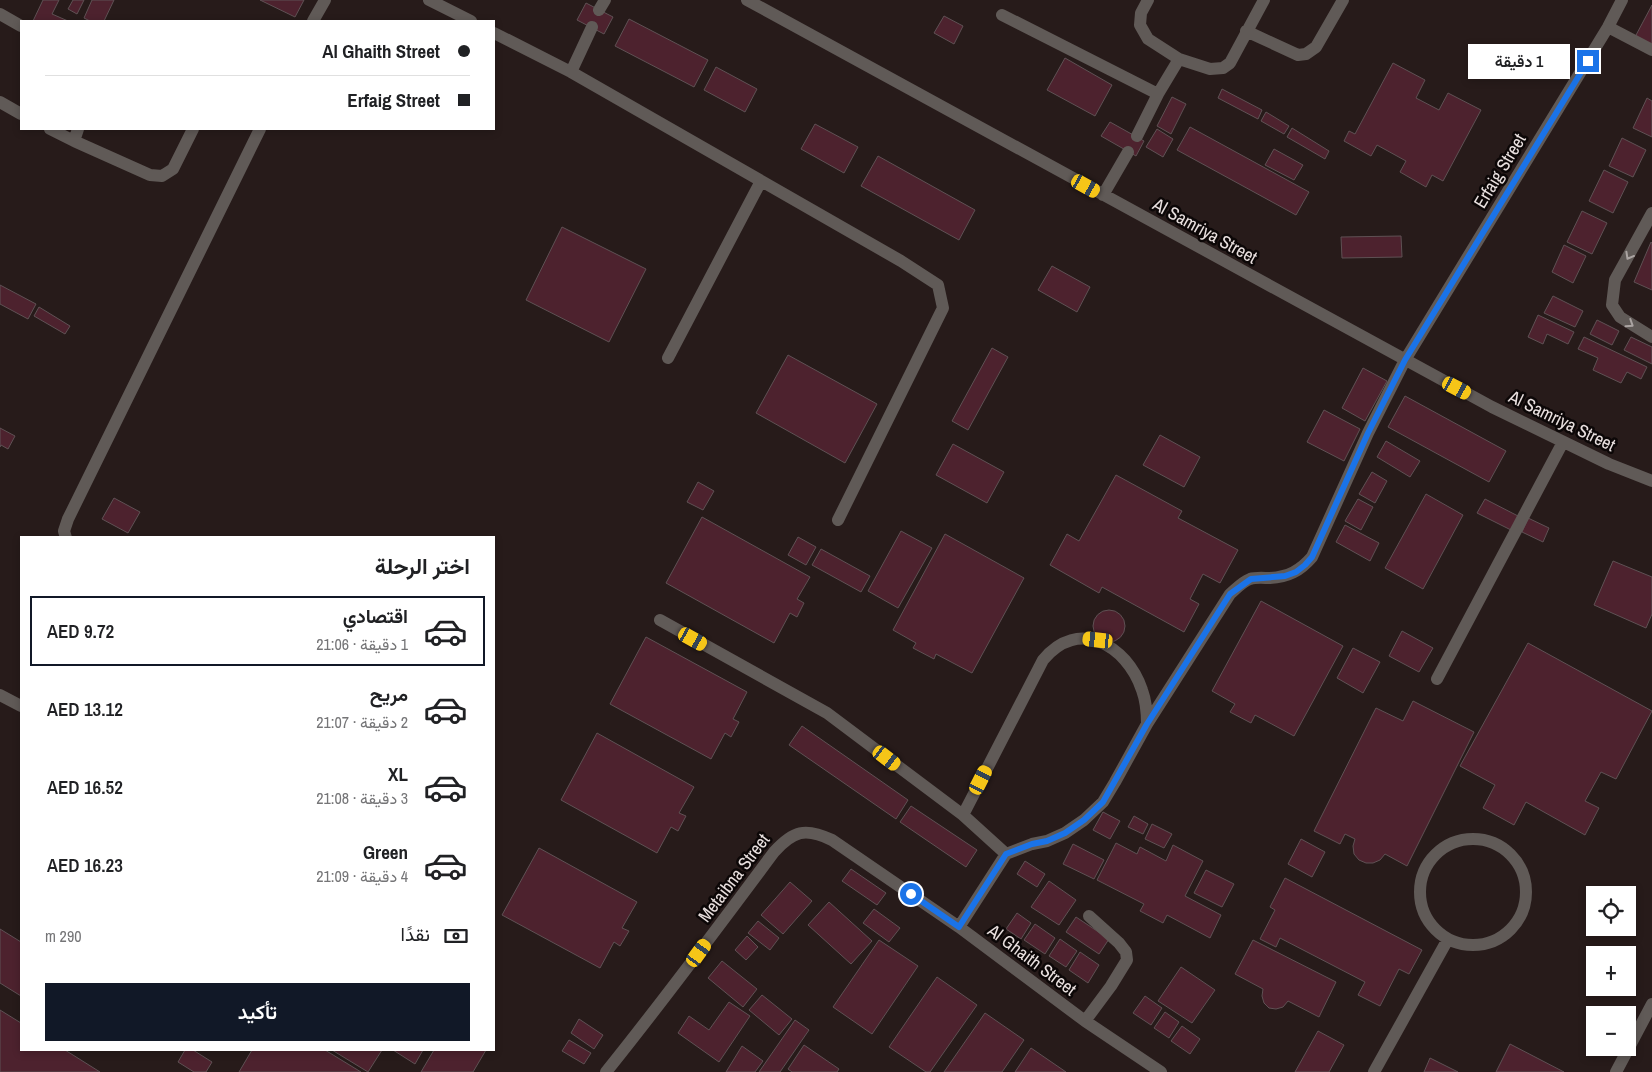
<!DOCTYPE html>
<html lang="ar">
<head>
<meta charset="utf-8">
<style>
  :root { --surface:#fff; --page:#f6f6f6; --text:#202124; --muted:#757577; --line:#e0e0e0; --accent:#111827 }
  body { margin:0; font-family:"Archivo Narrow",Vazirmatn,sans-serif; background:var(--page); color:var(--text); direction:rtl; height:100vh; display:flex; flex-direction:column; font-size:19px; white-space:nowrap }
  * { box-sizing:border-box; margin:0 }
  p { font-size:16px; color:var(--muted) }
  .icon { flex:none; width:28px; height:28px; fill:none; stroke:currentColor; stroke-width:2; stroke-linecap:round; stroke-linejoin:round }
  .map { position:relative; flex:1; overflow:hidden; direction:ltr }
  .panel { position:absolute; left:20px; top:536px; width:475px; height:515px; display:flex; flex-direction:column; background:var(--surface); border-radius:0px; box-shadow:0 2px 8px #0003; direction:rtl }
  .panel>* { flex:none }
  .guide { position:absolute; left:20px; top:20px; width:475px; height:110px; border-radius:0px; box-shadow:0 2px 8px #0003; direction:rtl; display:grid; align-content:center; height:110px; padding:0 25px; background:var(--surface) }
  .controls { position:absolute; left:1586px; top:886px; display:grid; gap:10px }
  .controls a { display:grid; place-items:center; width:50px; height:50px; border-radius:0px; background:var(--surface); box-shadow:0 2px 8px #0003; font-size:25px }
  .end { position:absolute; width:22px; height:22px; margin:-11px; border:6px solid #1a73e8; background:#fff; box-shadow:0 0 0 2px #fff }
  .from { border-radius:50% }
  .bubble { position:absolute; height:35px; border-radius:0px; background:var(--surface); box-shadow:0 2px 8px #0003; font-size:16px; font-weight:600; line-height:35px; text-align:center; direction:rtl }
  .car { position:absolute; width:15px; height:30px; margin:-15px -8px; border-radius:6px; box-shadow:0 0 4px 1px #0007; background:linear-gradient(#f5c518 24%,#345 0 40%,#f5c518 0 76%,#345 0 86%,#f5c518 0) }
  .guide b { display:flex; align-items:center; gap:18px; height:48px; font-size:19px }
  .guide b+b { border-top:1px solid var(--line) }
  .guide i { width:12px; height:12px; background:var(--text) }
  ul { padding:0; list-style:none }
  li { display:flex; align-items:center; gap:15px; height:70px; margin:0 10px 8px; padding:0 15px; border:2px solid transparent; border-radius:0px }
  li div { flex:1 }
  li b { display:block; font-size:19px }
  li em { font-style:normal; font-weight:600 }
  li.on { border-color:var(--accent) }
  li>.icon { width:45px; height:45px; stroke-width:1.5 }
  h2 { padding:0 25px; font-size:22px; line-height:60px }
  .pay { display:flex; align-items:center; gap:12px; height:55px; padding:0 25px; font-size:19px }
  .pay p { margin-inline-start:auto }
  .primary-button { display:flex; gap:10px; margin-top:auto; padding:10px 25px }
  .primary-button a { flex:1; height:58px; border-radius:0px; background:var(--accent); color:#fff; font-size:20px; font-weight:600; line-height:58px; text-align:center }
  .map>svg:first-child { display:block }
</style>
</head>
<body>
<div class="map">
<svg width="1652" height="1072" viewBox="0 0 1652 1072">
  <rect width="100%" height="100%" fill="#271b1a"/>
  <path fill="#4d222e" stroke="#5f5154" d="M43,0H59L52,14L68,21H33Z
    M73,0H84L77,14L68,9Z
    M92,0H114L104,21H90L84,18Z
    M260,0H304L295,17Z
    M586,3L613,17L604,34L577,20Z
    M1652,5V46L1635,37Z
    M944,16L963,26L954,44L934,33Z
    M629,19L708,60L694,87L615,46Z
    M1065,58L1112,85L1095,116L1047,90Z
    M1393,63L1425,80L1416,98L1439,110L1448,93L1481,110L1443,181L1432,175L1426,187L1400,172L1406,161L1377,145L1371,156L1344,141L1349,131L1355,134Z
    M716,67L757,89L745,112L704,90Z
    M1222,89L1262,110L1258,119L1218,98Z
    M1172,97L1186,104L1171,134L1157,126Z
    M1647,98L1652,101V137L1633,128Z
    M1266,112L1289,126L1284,134L1261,121Z
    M1110,122L1144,141L1136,156L1101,136Z
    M815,124L858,147L844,173L801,149Z
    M1190,127L1309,192L1296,215L1177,150Z
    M1292,128L1329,151L1325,159L1287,137Z
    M1157,129L1173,139L1163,157L1146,147Z
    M1622,138L1646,150L1633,177L1609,166Z
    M1274,149L1303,165L1294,180L1265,165Z
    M878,156L975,210L959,240L861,186Z
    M1604,170L1628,182L1613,213L1589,201Z
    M1582,211L1607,223L1592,254L1567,242Z
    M562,227L646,269L609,342L526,300Z
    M1401,236L1402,257L1342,258L1341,237Z
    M1651,242L1652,243V290L1634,282Z
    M1564,245L1586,256L1573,283L1552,272Z
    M1052,266L1090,287L1077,312L1038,290Z
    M0,285L36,304L28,319L0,304Z
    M1553,296L1583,311L1575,327L1544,313Z
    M39,307L70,326L65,334L34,316Z
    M1538,315L1574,332L1568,344L1547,334L1543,344L1528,337Z
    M1597,320L1619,331L1612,345L1590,334Z
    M1584,337L1647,367L1641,379L1627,372L1621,383L1593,370L1598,358L1578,349Z
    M1631,337L1652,347V364L1624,350Z
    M992,348L1008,357L968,430L952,421Z
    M788,355L877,404L845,463L756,413Z
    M1363,368L1387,381L1365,421L1342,408Z
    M1405,396L1506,451L1489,482L1388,427Z
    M1324,410L1360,429L1344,461L1307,442Z
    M0,428L15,436L8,449L1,445L0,447Z
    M1160,435L1200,457L1184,487L1143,465Z
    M1386,441L1420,461L1410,477L1377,457Z
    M953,444L1004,472L987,503L936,475Z
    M1372,472L1387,481L1375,503L1359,494Z
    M1116,475L1182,511L1178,518L1238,550L1220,583L1203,574L1190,599L1199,604L1184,632L1102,587L1099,593L1050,565L1067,534L1079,541Z
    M698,482L714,491L703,510L687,502Z
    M1426,494L1463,515L1423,589L1385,568Z
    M114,498L140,512L128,533L102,519Z
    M1358,499L1373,507L1361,530L1345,521Z
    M1485,499L1518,516L1511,530L1477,513Z
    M702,517L810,577L797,599L804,603L797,617L790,613L774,643L666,583Z
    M1528,518L1549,528L1543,542L1522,532Z
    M1345,525L1379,543L1370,561L1336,542Z
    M901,531L932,548L898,608L868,591Z
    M945,534L1024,578L972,673L936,654L934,659L913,648L916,643L893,630Z
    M798,537L816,547L806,565L788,555Z
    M821,549L870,576L861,592L812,565Z
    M1613,561L1652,577V614L1646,628L1594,605Z
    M1261,601L1343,646L1294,736L1255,715L1251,723L1230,712L1235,704L1212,691Z
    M1093 626a16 16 0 1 1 32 0a16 16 0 1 1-32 0Z
    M1402,631L1433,648L1419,672L1389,656Z
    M646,637L747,692L733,719L739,722L731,737L725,733L711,759L610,704Z
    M1528,643L1652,711L1616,779L1601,772L1585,801L1599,808L1585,835L1526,802L1514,825L1483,808L1495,785L1460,766Z
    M1353,648L1380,662L1363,693L1337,678Z
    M1413,701L1474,732L1407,866L1385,854L1380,860L1373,863H1366L1359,860L1354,854L1353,846L1355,839L1345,834L1340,844L1314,831L1376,708L1403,721Z
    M802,726L908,800L896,819L789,745Z
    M597,733L694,787L679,813L686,816L678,831L671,827L657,853L561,800Z
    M911,806L977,850L966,867L900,822Z
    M1103,812L1120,821L1110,839L1093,830Z
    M1134,816L1148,824L1143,834L1128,827Z
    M1152,824L1172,834L1164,848L1145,839Z
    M1301,839L1325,852L1312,877L1288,864Z
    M1116,843L1137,854L1140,847L1166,861L1173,845L1203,861L1185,896L1221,915L1210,938L1167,915L1163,923L1140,911L1144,904L1097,880Z
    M1073,844L1104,860L1094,879L1063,864Z
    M539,848L637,902L622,928L629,931L620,946L614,942L600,968L502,915Z
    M1025,861L1045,874L1037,887L1017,874Z
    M851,869L886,893L877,905L842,881Z
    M1206,870L1234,884L1222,907L1194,893Z
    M1285,878L1422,950L1409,974L1399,969L1380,1006L1358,995L1365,982L1280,938L1276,947L1260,939L1275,910L1270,907Z
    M1049,881L1076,900L1059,925L1031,907Z
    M790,882L812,901L783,934L761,915Z
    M829,902L872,941L851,964L808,925Z
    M874,909L900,928L889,942L863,923Z
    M1017,913L1031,923L1021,939L1006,929Z
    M1076,917L1109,939L1099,954L1066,932Z
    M758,921L779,938L770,950L748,933Z
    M1035,924L1055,938L1045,954L1024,940Z
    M0,929L21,942V996L0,983Z
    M747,936L758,947L746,960L735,950Z
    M1060,939L1077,951L1066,967L1049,956Z
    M879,940L918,966L872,1034L833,1007Z
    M1253,940L1336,982L1319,1017L1288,1001L1283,1007L1276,1009L1269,1008L1264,1003L1262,996L1263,989L1235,974Z
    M1080,952L1099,965L1088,983L1069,970Z
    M722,961L757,989L743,1007L708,978Z
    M1181,967L1215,990L1192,1023L1158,1001Z
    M937,977L977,1005L930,1072H926L889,1047Z
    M762,995L792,1019L779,1035L749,1010Z
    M1145,996L1162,1008L1151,1025L1133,1013Z
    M729,1002L750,1016L719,1062L678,1033L689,1016L709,1030Z
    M0,1010L21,1023V1050H65L100,1072H0Z
    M1165,1012L1179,1022L1169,1038L1154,1028Z
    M985,1013L1024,1040L1002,1072H944Z
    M579,1019L603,1035L594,1049L571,1033Z
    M795,1020L809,1030L780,1072H759Z
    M1182,1026L1200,1039L1190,1054L1171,1041Z
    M1318,1031L1344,1045L1329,1072H1295Z
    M569,1040L591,1053L584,1064L562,1051Z
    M1510,1044L1564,1072H1496Z
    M804,1045L839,1069L837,1072H792L788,1069Z
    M742,1046L763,1061L755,1072H726Z
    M1031,1048L1066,1072H1015Z
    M185,1050H193L212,1062L206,1072H194L178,1062Z
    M252,1050H325L361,1072H239Z
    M332,1050H382L368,1072Z
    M393,1050H423L415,1064Z
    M434,1050H486L473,1072H421Z
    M1430,1058L1458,1072H1424Z"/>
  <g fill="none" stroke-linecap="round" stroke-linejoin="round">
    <path stroke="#605a57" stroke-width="12" d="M429,0L471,21
      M747,0L1492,407L1609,464L1652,481
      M1148,0L1141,13L1140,25L1148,39L1179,59L1210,69L1223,68L1230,63L1264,0
      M599,10L605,0
      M0,14L21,26
      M1002,15L1158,94
      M313,21L325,0
      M1608,27L1652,50
      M1246,31L1298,55L1306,54L1316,47L1343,0
      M494,33L571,72L592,27
      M571,72L901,261L938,285L943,308L838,520
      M0,102L21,114
      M50,129L74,141L150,175L162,176L173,169L193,129
      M1137,136L1158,94L1179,59
      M74,141L78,129
      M1103,195L1128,152
      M1652,213L1615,280L1612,305L1620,317L1652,337
      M668,358L761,181
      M66,538L64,531L68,519L260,129
      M660,620L827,713L963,815L1006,854
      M1437,679L1563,442
      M0,695L21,706
      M963,815L1043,660C1078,617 1127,645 1142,690C1146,701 1147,713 1147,724
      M1420 892a53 53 0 1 1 106 0a53 53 0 1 1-106 0Z
      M959,927L1006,854L1032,844L1047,841L1065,833L1084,820L1103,802L1115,782L1147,724L1230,594C1236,589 1242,582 1250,579C1256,577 1264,578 1270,578C1288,577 1300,571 1312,557L1368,433L1405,360L1608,27L1622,0
      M1085,1021L1111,986L1127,960L1126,952L1119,943L1089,916
      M606,1072C664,1000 719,926 774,852C793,831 805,827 832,840L959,927L1085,1021L1161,1072
      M1374,1072L1448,939
      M1616,1072L1652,1004"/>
  </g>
  <defs><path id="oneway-chevron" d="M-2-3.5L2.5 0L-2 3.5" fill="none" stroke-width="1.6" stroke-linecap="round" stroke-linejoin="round" transform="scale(1.25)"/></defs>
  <g stroke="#aba4a2">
    <use href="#oneway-chevron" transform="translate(1629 256) rotate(119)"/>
    <use href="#oneway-chevron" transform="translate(1630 324) rotate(33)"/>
  </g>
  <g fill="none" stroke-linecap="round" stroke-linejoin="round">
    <path stroke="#1a73e8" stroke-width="6" d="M911,894L959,927L1006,854L1032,844L1047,841L1065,833L1084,820L1103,802L1147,724L1230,594L1251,579L1285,576L1296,572L1305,565L1312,557L1368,433L1405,360L1588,61"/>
  </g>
  <g text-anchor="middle" stroke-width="5" stroke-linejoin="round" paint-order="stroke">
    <g font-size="18" fill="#e9e0df" stroke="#0c0707">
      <text transform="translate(1500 171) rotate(-59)" y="6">Erfaig Street</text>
      <text transform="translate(1205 231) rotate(29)" y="6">Al Samriya Street</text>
      <text transform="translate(1562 421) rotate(26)" y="6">Al Samriya Street</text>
      <text transform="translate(734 878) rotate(-53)" y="6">Metaibna Street</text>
      <text transform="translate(1032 960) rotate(37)" y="6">Al Ghaith Street</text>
    </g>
  </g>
</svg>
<div class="controls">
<a><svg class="icon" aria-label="locate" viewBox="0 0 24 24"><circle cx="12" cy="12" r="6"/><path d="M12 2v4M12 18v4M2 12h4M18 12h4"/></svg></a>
<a>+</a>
<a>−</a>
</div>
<i class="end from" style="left:911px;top:894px"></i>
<i class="end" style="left:1588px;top:61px"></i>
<div class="bubble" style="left:1468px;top:44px;width:102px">1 دقيقة</div>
<i class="car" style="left:1086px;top:186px;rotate:119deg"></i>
<i class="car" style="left:1457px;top:388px;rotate:118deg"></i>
<i class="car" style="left:693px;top:639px;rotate:119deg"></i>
<i class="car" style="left:1098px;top:640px;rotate:276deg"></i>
<i class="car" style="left:887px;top:758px;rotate:127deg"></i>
<i class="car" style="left:981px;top:780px;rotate:27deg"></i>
<i class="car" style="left:699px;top:953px;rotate:36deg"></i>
<div class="guide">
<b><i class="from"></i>Al Ghaith Street</b>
<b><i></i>Erfaig Street</b>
</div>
<section class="panel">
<h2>اختر الرحلة</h2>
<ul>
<li class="on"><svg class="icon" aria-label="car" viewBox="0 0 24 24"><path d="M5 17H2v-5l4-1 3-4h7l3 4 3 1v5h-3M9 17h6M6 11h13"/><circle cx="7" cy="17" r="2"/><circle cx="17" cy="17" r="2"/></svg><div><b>اقتصادي</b><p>1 دقيقة · 21:06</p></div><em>AED 9.72</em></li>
<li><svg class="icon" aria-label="car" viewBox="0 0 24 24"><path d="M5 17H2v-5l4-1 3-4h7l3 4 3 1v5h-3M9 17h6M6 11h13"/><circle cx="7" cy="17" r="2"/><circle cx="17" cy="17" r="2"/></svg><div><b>مريح</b><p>2 دقيقة · 21:07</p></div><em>AED 13.12</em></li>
<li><svg class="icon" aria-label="car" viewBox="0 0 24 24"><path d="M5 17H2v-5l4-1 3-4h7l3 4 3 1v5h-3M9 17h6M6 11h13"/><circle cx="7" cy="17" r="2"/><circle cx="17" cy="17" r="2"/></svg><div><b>XL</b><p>3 دقيقة · 21:08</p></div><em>AED 16.52</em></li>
<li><svg class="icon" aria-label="car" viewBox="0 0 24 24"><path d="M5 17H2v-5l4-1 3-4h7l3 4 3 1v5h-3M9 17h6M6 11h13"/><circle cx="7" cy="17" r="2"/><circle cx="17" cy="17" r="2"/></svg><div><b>Green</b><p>4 دقيقة · 21:09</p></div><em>AED 16.23</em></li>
</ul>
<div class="pay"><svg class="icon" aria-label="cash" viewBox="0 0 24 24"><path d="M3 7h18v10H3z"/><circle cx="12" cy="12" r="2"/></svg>نقدًا<p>290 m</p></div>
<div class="primary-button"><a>تأكيد</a></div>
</section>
</div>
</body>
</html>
